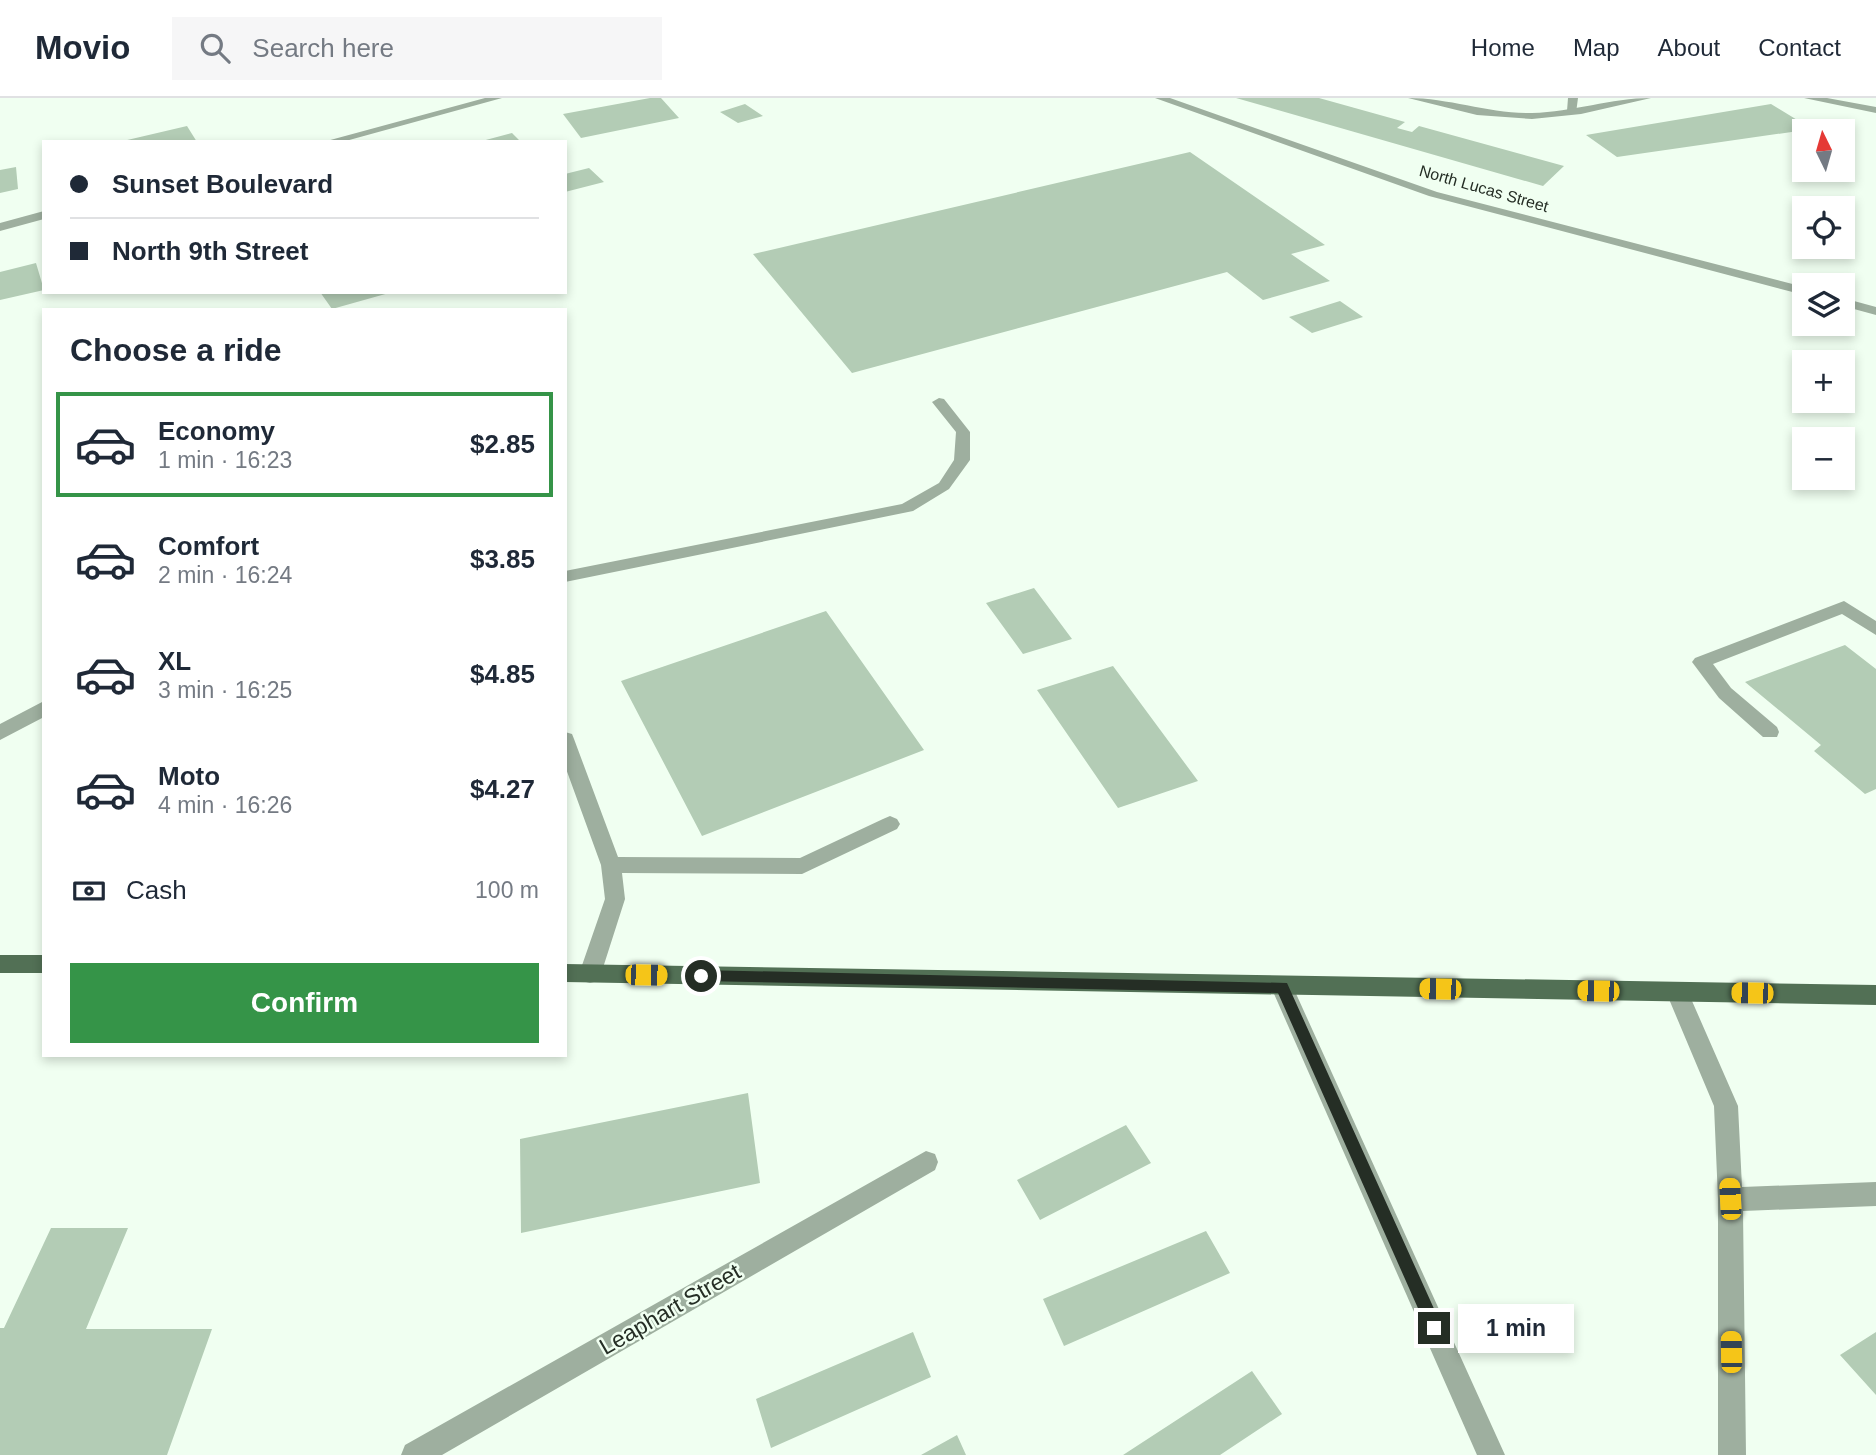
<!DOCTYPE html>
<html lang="en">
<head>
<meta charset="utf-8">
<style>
  :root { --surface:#fff; --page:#f6f6f7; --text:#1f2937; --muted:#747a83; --line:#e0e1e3; --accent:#359448 }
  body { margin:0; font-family:Helvetica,sans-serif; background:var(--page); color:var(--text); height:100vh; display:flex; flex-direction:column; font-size:26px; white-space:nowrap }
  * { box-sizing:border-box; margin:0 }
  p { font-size:23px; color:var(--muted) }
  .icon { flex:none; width:38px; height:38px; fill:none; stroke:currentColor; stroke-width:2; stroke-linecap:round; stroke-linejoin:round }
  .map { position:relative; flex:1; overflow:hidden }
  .details { position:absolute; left:42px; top:210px; width:525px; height:749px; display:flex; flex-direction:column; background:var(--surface); border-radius:0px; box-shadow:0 4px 10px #0003 }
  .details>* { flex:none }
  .guide { position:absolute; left:42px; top:42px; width:525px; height:154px; border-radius:0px; box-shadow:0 4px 10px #0003; display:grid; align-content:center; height:154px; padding:0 28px; background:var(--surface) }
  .needle { width:46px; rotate:355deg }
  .tools { position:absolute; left:1792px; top:21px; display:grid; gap:14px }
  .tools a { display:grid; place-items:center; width:63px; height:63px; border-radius:0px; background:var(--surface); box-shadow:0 4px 10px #0003; font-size:35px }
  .end { position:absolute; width:32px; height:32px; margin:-16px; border:9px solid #252e25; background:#fff; box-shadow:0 0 0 4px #fff }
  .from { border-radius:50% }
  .bubble { position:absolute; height:49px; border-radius:0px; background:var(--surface); box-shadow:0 4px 10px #0003; font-size:23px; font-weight:700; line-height:49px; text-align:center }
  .car { position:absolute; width:21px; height:42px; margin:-21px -10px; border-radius:9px; box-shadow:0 0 5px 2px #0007; background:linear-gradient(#f5c518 24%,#345 0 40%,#f5c518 0 76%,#345 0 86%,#f5c518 0) }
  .guide b { display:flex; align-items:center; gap:24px; height:66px; font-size:26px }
  .guide b+b { border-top:2px solid var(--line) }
  .guide i { width:18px; height:18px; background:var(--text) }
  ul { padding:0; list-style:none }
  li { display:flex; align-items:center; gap:21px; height:105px; margin:0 14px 10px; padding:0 14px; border:4px solid transparent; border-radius:0px }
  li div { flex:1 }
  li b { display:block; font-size:26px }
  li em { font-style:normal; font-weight:700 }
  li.selected { border-color:var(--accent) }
  li>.icon { width:63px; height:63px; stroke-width:1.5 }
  h2 { padding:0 28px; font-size:32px; line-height:84px }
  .pay { display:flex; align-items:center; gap:18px; height:77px; padding:0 28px; font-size:26px }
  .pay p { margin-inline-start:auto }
  .primary-button { display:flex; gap:14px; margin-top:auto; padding:14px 28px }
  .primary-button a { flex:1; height:80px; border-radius:0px; background:var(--accent); color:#fff; font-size:28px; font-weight:700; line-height:80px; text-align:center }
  header { display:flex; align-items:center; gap:42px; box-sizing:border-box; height:98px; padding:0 35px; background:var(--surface); border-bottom:2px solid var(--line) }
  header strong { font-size:33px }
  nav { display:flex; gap:38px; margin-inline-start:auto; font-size:24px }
  .search { width:490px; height:63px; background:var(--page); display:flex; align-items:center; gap:18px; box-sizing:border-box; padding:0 24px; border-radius:0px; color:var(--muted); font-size:26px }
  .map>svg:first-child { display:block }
</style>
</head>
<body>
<header>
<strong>Movio</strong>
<div class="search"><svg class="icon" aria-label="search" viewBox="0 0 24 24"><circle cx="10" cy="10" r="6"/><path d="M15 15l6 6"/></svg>Search here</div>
<nav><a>Home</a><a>Map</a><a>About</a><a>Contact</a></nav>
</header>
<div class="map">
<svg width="1876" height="1357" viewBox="0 0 1876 1357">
  <rect width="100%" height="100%" fill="#f0fff1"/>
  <path fill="#b3ccb5" d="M650,0H661L679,20L581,40L563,16Z
    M1236,0H1319L1405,24L1397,30L1412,34L1419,28L1564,68L1543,88Z
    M745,6L763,18L738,25L720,14Z
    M1771,6L1812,31L1617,59L1586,37Z
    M187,28L197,44H123V43Z
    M512,35L521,44H482V43Z
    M1190,54L1325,147L1291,156L1330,183L1263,202L1227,174L852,275L753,156Z
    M16,69L18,91L0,95V72Z
    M589,70L604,84L565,94V76Z
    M36,165L44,192L0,202V174Z
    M320,194H389V195L332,211Z
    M1340,203L1363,219L1312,235L1289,219Z
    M1034,490L1072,541L1023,556L986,505Z
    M826,513L924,652L702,738L621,583Z
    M1845,547L1876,571V691L1865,696L1814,653L1821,647L1745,584Z
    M1113,568L1198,683L1118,710L1037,592Z
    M748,995L760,1085L521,1135L520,1041Z
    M1126,1027L1151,1065L1040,1122L1017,1082Z
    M51,1130H128L86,1231H212L167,1357H0V1230H4Z
    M1206,1133L1230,1175L1064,1248L1043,1201Z
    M913,1234L931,1279L771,1350L756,1301Z
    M1876,1234V1297L1840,1257Z
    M1252,1273L1282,1316L1220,1357H1123Z
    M957,1337L966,1357H921Z"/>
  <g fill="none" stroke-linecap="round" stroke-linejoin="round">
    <path fill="#9eaf9f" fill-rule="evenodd" d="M1568,0H1578L1576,15L1567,13Z
      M939,300L944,301L970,334V362L949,391L913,413L565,484V473L902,406L939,385L954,362L956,334L932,304Z
      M1844,503L1876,523V537L1842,516L1713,566L1731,590L1777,629L1779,634L1777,639H1763L1719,600L1692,564L1695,560Z
      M44,603V619L0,642V626Z
      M565,634L572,636L574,641L618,759L800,760L883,721L890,718L897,721L900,726L897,731L802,776L622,775L625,801L601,876L598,883L590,885L582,883L579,876L605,801L601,767L565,668Z
      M1677,884L1685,887L1738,1008L1742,1089L1876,1084V1108L1743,1113L1746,1357H1718V1101L1714,1008L1666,894L1669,887Z"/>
    <path fill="#9eaf9f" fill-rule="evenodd" d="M485,0H502L342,44H323Z
      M1155,0H1170L1437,94L1804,189V197L1429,98Z
      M1408,0C1450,0 1490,16 1532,15C1573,14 1611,0 1651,0L1581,16L1532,21L1477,17Z
      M1804,0H1827L1876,9V15Z
      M44,113V121L0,133V125Z
      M1843,200L1876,209V217L1843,208Z
      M926,1053L935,1056L938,1064L935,1072L442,1357H401L405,1347Z"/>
    <path fill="#9eaf9f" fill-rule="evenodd" d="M1282,880L1290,882L1293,889L1505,1357H1477L1271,889L1274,882Z"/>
    <path fill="#527055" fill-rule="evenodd" d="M0,857H44V875H0Z
      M565,866L1876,887V907L565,884Z"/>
  </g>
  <path fill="#252e25" d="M701,872L1287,885L1440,1224L1442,1230L1440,1235L1434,1238L1429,1235L1278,895L701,883L694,878Z"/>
  <g text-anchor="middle" stroke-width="5" stroke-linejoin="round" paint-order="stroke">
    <g font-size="16" fill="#252e25" stroke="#f0fff1">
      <text transform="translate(1484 90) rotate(16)" y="6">North Lucas Street</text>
    </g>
    <g font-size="23" fill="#252e25" stroke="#f0fff1">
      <text transform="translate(670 1211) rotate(-30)" y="8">Leaphart Street</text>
    </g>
  </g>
</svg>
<div class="tools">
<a><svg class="needle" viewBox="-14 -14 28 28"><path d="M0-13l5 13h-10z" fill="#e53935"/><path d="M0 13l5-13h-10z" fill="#747a83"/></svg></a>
<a><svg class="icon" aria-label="locate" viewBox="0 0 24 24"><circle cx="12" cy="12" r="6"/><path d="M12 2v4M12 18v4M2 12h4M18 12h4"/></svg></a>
<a><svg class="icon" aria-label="layers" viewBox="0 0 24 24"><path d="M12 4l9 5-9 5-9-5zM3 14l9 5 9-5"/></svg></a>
<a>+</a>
<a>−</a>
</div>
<i class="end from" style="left:701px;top:878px"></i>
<i class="end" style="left:1434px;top:1230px"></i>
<div class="bubble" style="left:1458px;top:1206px;width:116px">1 min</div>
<i class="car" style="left:646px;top:877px;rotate:91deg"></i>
<i class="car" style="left:1440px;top:891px;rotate:271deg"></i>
<i class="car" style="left:1598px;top:893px;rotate:271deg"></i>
<i class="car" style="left:1752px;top:895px;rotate:271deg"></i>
<i class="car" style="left:1730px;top:1101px;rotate:357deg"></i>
<i class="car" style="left:1731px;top:1254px;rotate:359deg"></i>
<div class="guide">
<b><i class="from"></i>Sunset Boulevard</b>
<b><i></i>North 9th Street</b>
</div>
<section class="details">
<h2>Choose a ride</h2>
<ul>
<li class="selected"><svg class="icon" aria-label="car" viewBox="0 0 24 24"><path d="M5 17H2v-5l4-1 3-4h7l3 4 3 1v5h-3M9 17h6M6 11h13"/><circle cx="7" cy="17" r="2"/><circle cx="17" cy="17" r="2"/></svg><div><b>Economy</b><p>1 min · 16:23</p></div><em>$2.85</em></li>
<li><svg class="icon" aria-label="car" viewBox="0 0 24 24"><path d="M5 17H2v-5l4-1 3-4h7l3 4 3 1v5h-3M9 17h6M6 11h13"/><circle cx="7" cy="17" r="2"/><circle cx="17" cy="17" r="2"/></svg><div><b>Comfort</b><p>2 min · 16:24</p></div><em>$3.85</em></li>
<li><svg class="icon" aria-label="car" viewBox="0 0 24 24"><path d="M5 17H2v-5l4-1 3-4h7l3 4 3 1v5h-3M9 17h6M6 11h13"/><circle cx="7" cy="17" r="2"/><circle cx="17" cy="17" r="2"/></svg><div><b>XL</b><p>3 min · 16:25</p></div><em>$4.85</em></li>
<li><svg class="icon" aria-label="car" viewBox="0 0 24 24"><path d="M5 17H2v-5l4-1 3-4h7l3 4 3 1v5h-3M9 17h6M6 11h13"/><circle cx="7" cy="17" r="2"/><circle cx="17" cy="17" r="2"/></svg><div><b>Moto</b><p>4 min · 16:26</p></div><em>$4.27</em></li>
</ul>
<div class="pay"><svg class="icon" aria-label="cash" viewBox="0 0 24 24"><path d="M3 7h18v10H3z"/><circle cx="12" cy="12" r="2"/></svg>Cash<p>100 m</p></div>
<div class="primary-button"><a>Confirm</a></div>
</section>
</div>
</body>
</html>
